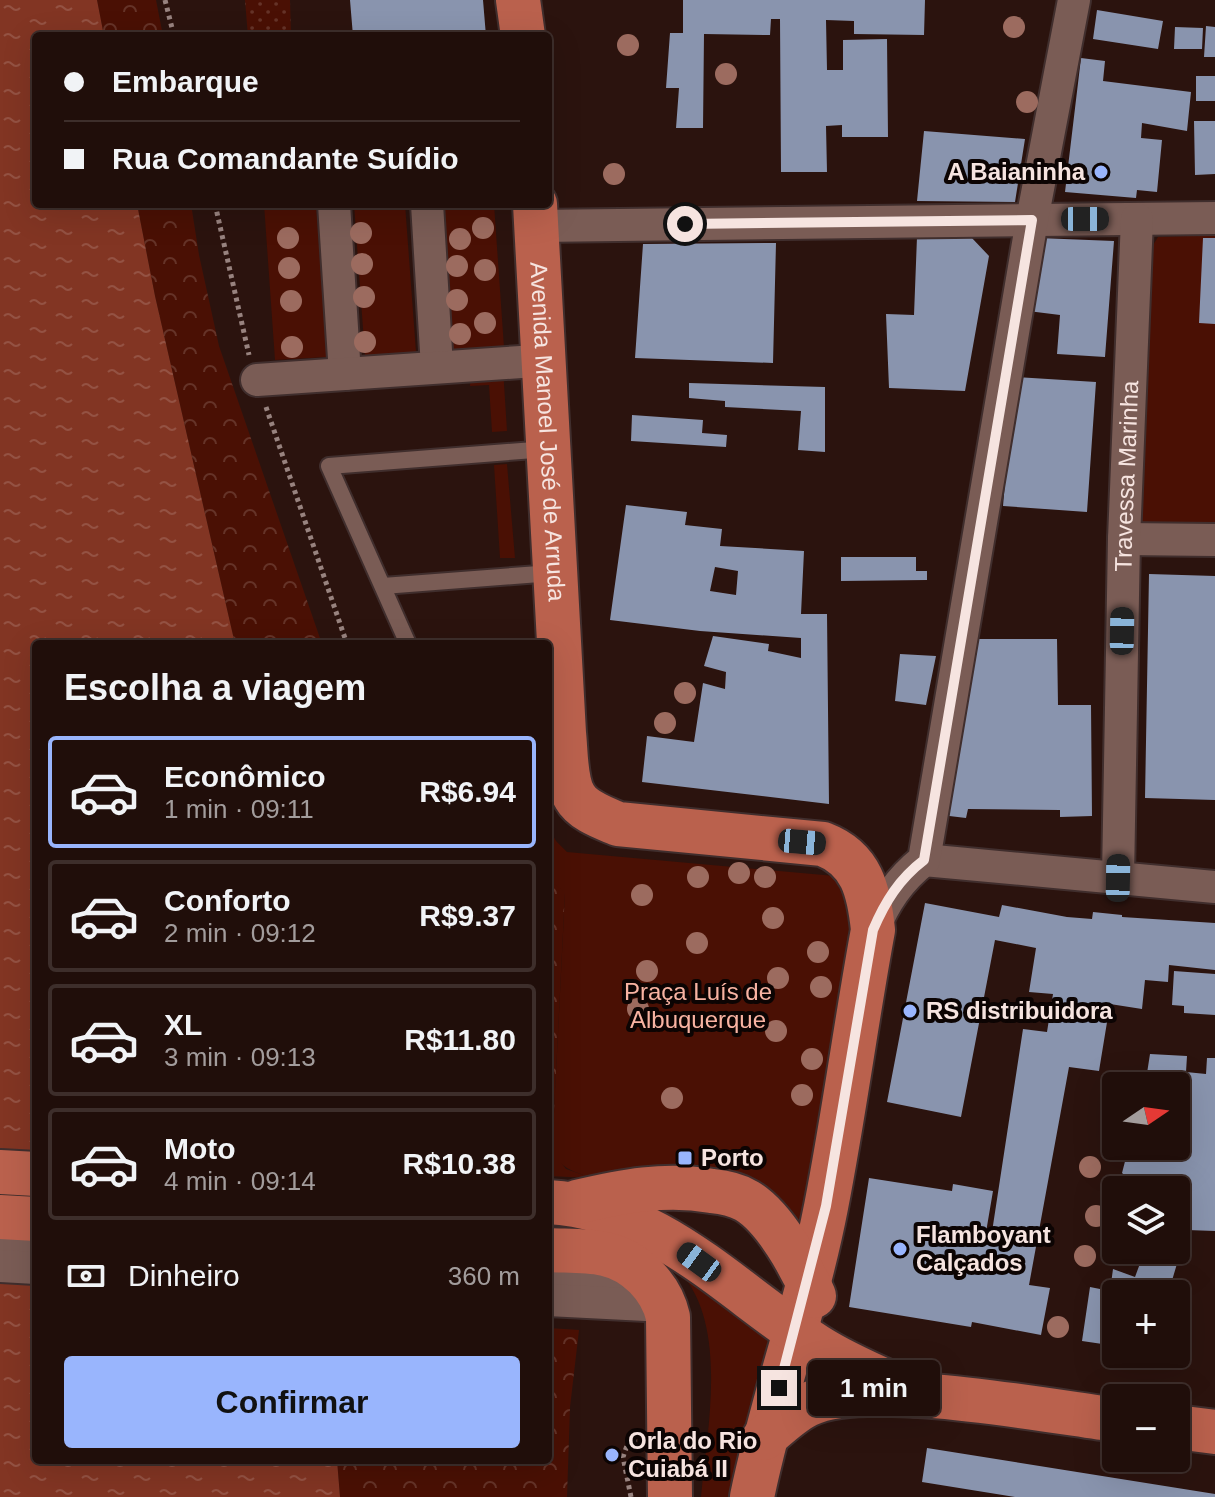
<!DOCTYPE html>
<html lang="pt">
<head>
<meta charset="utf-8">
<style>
  :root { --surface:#200e0a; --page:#281713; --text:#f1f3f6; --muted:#a29c9c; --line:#3d2e2b; --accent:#99b5fd }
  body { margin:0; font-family:Helvetica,sans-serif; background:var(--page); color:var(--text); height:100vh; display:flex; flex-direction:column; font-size:30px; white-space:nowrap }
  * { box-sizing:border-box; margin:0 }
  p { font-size:26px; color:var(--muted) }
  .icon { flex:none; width:44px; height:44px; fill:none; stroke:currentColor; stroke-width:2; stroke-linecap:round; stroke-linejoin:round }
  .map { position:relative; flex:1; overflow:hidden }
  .side { position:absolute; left:32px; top:640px; width:520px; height:824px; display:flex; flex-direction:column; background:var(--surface); border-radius:8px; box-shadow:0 8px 32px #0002,0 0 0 2px var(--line) }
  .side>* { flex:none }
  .banner { position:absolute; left:32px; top:32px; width:520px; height:176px; border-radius:8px; box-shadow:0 8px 32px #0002,0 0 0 2px var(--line); display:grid; align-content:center; height:176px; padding:0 32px; background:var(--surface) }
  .needle { width:52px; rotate:77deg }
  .fabs { position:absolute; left:1102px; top:1072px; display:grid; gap:16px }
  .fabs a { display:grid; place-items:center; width:88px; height:88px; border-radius:8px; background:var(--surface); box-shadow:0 8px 32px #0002,0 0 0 2px var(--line); font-size:40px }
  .end { position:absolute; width:36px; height:36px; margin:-18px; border:10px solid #f6e4e0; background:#111; box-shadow:0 0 0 4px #111 }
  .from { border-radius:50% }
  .bubble { position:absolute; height:56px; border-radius:8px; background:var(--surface); box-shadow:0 8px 32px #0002,0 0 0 2px var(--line); font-size:26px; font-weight:700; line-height:56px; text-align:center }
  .car { position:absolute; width:24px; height:48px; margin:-24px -12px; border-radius:10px; box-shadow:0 0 6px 2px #0007; background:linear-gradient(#222 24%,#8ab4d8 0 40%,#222 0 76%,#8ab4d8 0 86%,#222 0) }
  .banner b { display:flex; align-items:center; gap:28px; height:76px; font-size:30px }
  .banner b+b { border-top:2px solid var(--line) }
  .banner i { width:20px; height:20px; background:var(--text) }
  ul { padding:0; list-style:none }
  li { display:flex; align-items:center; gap:24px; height:112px; margin:0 16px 12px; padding:0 16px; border:4px solid var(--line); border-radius:8px }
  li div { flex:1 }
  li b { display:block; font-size:30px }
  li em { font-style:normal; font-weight:700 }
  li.active { border-color:var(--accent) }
  li>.icon { width:72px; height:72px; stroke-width:1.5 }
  h2 { padding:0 32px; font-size:36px; line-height:96px }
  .pay { display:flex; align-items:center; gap:20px; height:88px; padding:0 32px; font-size:30px }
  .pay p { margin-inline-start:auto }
  .button { display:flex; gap:16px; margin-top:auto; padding:16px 32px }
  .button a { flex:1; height:92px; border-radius:8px; background:var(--accent); color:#111; font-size:32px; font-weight:700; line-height:92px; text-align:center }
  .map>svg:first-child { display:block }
</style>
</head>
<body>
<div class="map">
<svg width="1215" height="1497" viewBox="0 0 1215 1497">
  <defs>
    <pattern id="forest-crowns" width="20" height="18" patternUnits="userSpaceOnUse" patternTransform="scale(2)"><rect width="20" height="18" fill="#4a1004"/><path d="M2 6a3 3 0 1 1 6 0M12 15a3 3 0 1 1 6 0" fill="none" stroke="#653328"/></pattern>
    <pattern id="garden-dots" width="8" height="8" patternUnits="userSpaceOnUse" patternTransform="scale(2)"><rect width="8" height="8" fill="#4a1004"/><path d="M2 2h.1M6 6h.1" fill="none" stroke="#653328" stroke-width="1.8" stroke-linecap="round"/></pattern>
    <pattern id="water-ripples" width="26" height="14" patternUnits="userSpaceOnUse" patternTransform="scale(2)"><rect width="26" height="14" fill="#823523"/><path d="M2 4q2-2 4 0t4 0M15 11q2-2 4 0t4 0" fill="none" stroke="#945243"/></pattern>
  </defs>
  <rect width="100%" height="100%" fill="#2b130e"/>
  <path fill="#4a1004" d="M264,204H316L327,357L275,360Z
    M354,204H405L416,352L365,356Z
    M443,204H494L504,347L453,351Z
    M1215,235V525H1141L1134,504L1150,250L1158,237Z
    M503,368L507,431L492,432L489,385L470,386L471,378Z
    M507,464L515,558H500L494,465Z
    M548,827L556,841L567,852L835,876L853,905L808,1201L796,1226L592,1178C575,1172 562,1169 552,1153L565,893L548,879Z
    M680,1272L778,1329L732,1497H701C707,1430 729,1326 680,1272Z"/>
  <path fill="url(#forest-crowns)" d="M97,0H156L163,36H104Z
    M137,204H191L199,255L219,346L322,644H235L155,296Z
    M548,879L565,892L552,1152L566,1169L592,1178L548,1176Z
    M548,1328L579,1330L570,1407L567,1497H340L337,1460H548Z"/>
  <path fill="url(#garden-dots)" d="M245,0H290L291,36H248Z"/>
  <path fill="url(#water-ripples)" d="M0,0H97L104,36H36V204H137L155,296L235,644H36V1460H337L340,1497H0Z"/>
  <path fill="#8994ae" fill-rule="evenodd" d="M350,0H483L486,36H353Z
    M683,0H925L924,35L854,34V21L826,20L827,70H843V40L887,39L888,137H842V125L826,126L827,172H781L780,19H771L770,35L704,34L703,128H676L679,88H666L670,33H683Z
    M1097,10L1163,21L1158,49L1093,39Z
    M1206,26L1215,27V57H1204Z
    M1175,27L1203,28L1202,49H1174Z
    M1081,58L1105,61L1103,81L1191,92L1187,131L1142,123L1141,138L1162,140L1157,192L1137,190L1136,198L1065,192Z
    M1196,76H1215V101H1196Z
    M1194,121H1215V174L1195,175Z
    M924,131L1025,139L1015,202L917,201Z
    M917,237H971L989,256L965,391L889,388L886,314L914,315Z
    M1039,238L1114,241L1105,357L1057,354L1060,315L1028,311Z
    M1203,238H1215V324L1199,323Z
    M776,243L773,363L635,358L643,244Z
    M1014,377L1096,382L1087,512L1003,506Z
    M689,383L825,387V452L798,450L801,411L725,407V401L689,398Z
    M632,415L703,420L702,433L727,435L726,447L631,441Z
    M626,505L687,512L685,525L722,529L720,546L804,551L801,614H827L829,804L642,782L647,736L694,742L703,683L725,689L726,672L704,666L713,636L769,644L768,651L801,658V638L700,631L610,620ZM715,567L738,571L736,595L710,591Z
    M841,557H916V571H927V580L841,581Z
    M1149,574L1215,576V800L1145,798Z
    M971,639H1057L1058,705H1091L1092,816L1060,817V810L968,809L966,818L941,815Z
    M900,654L936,656L926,705L895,701Z
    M925,903L999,917L1002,905L1067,917L1092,919L1093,912L1122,915V917L1215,923V970L1169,965L1168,982L1145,980L1142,1009L1110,1004L1099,1071L1069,1067L1029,1285L1050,1288L1041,1335L972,1322L971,1327L849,1307L869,1178L952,1191L953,1184L993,1191L984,1244L990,1245L1023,1029L1047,1032L1053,994L1029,992L1036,948L995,940L961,1117L887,1102Z
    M1174,971L1215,974V1015L1184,1013V1006L1172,1005Z
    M1150,1054L1187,1056L1186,1072L1206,1074L1207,1058H1215V1231L1187,1230L1168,1294H1116V1346L1082,1341L1090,1287L1110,1291L1113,1269L1135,1277L1145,1250H1176V1190H1160L1161,1181L1129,1179L1122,1173L1129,1146H1176V1086H1145Z
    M927,1448L1215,1494V1497H1015L922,1482Z"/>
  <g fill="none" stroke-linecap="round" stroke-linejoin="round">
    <g stroke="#402e2d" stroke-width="20">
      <path id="lane" d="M383,586L552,573
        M408,644L329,466L547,449"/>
    </g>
    <g stroke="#402e2d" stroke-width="36">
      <g id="street">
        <path d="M334,204L345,374"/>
        <path d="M427,204L437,367"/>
        <path d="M536,226L1215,218"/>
        <path d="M257,380L521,362"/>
        <path d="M1124,539L1215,540"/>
        <path d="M924,860L1215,887"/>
        <path id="s1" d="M1118,878L1124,539L1137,219"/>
        <path d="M873,930C885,901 899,880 924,860L1032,220L1074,0"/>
        <path d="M0,1240L36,1243"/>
        <path d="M0,1266L36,1268"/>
        <path d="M548,1275L604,1278L640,1272"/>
        <path d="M548,1300L666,1306"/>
      </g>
    </g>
    <g stroke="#402e2d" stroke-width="48">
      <g id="primary">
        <path d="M518,0L523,36"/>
        <path id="s2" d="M535,204L564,733C566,750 565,782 575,797C583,811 604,818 618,824L823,844C862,859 869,891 873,930C856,1022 844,1115 826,1207C807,1305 772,1399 752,1497"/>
        <path d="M0,1172L36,1174"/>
        <path d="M548,1202C661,1208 733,1294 823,1350C853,1368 885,1381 917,1395"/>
        <path d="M577,1202C623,1191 665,1183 712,1191C723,1192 737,1195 747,1201C775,1218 801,1266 814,1296"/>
        <path d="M0,1217L36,1219"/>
        <path d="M548,1250C566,1251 587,1250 605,1254C636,1261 661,1287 668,1317L670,1497"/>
        <path d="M1176,1427L1215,1432"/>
        <path d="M764,1438C778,1426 791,1413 807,1405C865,1376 1047,1411 1116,1420"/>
      </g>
    </g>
    <path stroke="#98837f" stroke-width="5" stroke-dasharray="4 4" stroke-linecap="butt" d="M165,0L174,36
      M215,204L249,355
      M266,407L347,644
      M631,1497L623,1457L628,1443L637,1442"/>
    <use href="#lane" stroke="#7a5c55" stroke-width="16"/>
    <use href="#street" stroke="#7a5c55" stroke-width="32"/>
    <use href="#primary" stroke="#ba614d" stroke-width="44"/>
  </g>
  <g fill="#9c6b5f">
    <circle cx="1014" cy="27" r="11"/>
    <circle cx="628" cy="45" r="11"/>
    <circle cx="726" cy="74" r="11"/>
    <circle cx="1027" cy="102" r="11"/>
    <circle cx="614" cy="174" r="11"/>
    <circle cx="483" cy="228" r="11"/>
    <circle cx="361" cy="233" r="11"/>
    <circle cx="288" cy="238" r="11"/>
    <circle cx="460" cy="239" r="11"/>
    <circle cx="362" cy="264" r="11"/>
    <circle cx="457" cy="266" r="11"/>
    <circle cx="289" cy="268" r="11"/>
    <circle cx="485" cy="270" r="11"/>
    <circle cx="364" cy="297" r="11"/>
    <circle cx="457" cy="300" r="11"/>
    <circle cx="291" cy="301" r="11"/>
    <circle cx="485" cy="323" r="11"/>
    <circle cx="460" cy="334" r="11"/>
    <circle cx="365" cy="342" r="11"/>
    <circle cx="292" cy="347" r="11"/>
    <circle cx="685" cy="693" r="11"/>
    <circle cx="665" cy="723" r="11"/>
    <circle cx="739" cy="873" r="11"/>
    <circle cx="698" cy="877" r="11"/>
    <circle cx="765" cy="877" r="11"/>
    <circle cx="642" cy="895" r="11"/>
    <circle cx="773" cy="918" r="11"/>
    <circle cx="697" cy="943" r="11"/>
    <circle cx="818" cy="952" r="11"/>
    <circle cx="647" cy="971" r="11"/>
    <circle cx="778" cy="978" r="11"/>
    <circle cx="821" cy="987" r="11"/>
    <circle cx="638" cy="1009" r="11"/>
    <circle cx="776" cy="1031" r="11"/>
    <circle cx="812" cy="1059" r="11"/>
    <circle cx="802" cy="1095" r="11"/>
    <circle cx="672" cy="1098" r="11"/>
    <circle cx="1090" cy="1167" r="11"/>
    <circle cx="1096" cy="1216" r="11"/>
    <circle cx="1085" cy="1256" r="11"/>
    <circle cx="1058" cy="1327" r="11"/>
  </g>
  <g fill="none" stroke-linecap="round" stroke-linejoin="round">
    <path stroke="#f6e4e0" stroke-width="10" d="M685,224L1032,220L924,860C899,879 885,902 873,930L826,1206L779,1388"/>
  </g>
  <g fill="#99b5fd" stroke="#0c0403" stroke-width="3">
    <circle cx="1101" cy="172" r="8"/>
    <circle cx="910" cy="1011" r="8"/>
    <rect x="677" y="1150" width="16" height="16" rx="4"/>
    <circle cx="900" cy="1249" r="8"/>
    <circle cx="612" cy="1455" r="8"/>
  </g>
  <g text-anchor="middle" stroke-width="8" stroke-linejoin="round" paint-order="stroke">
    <g font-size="24" font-weight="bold" fill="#f6e4e0" stroke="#0c0403" text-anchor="start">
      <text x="1085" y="180" text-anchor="end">A Baianinha</text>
      <text x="926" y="1019">RS distribuidora</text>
      <text x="701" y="1166">Porto</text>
      <text x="916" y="1243">Flamboyant<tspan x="916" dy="28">Calçados</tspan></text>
      <text x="628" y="1449">Orla do Rio<tspan x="628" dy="28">Cuiabá II</tspan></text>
    </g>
    <g font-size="24" fill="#f6e4e0" stroke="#0c0403">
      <text dy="8" stroke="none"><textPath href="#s2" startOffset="228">Avenida Manoel José de Arruda</textPath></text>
      <text dy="8" stroke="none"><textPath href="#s1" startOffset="402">Travessa Marinha</textPath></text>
    </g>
    <g font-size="24" fill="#f8b3a2" stroke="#0c0403">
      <text x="698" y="1000">Praça Luís de<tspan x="698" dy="28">Albuquerque</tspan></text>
    </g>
  </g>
</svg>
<div class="fabs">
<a><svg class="needle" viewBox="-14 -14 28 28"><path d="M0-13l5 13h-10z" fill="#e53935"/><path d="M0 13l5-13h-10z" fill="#a29c9c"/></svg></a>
<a><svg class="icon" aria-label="layers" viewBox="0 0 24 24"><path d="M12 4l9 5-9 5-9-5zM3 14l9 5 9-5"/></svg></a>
<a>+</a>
<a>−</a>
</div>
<i class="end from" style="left:685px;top:224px"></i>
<i class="end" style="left:779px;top:1388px"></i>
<div class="bubble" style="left:808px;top:1360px;width:132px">1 min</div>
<i class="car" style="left:1085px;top:219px;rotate:90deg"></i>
<i class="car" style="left:1122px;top:631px;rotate:1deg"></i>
<i class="car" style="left:802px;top:842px;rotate:95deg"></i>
<i class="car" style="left:1118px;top:878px;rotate:1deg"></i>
<i class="car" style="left:699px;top:1262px;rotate:306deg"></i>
<div class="banner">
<b><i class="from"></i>Embarque</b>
<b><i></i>Rua Comandante Suídio</b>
</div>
<section class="side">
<h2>Escolha a viagem</h2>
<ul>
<li class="active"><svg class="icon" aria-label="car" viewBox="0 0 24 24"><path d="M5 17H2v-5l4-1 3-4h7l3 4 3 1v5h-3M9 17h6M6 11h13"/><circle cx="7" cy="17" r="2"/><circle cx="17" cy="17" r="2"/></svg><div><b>Econômico</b><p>1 min · 09:11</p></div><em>R$6.94</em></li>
<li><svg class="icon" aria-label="car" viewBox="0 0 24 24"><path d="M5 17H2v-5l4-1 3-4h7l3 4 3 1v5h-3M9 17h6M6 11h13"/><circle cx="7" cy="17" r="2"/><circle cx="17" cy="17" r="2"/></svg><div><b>Conforto</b><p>2 min · 09:12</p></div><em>R$9.37</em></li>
<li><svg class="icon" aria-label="car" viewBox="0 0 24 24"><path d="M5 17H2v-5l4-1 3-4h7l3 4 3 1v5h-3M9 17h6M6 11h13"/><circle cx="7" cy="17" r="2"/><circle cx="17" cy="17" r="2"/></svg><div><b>XL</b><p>3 min · 09:13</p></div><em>R$11.80</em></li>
<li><svg class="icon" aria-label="car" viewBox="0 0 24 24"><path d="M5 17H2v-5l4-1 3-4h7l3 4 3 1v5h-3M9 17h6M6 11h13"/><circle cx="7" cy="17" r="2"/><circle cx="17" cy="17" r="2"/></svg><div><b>Moto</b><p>4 min · 09:14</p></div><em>R$10.38</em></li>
</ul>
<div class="pay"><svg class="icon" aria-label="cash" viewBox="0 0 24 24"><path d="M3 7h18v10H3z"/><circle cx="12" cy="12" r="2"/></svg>Dinheiro<p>360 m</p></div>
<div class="button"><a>Confirmar</a></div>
</section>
</div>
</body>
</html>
